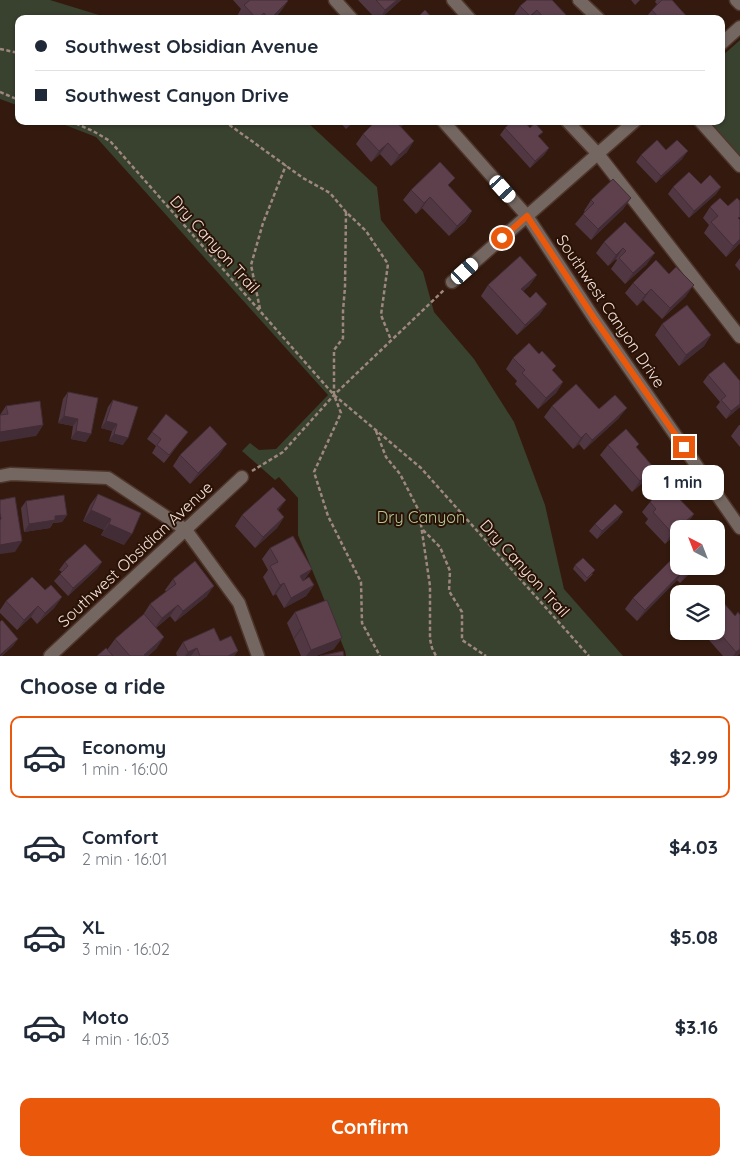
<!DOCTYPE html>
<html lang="en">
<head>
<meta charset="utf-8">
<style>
  :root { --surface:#fff; --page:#f2f2f3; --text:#1f2937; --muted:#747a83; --line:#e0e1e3; --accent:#ea580c }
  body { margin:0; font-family:Quicksand,sans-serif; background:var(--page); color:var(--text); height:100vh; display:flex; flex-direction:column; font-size:19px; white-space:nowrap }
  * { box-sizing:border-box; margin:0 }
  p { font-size:16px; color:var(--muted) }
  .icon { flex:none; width:28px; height:28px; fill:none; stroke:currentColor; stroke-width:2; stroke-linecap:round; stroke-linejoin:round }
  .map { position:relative; height:656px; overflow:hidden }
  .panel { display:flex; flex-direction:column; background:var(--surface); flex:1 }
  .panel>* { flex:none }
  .banner { position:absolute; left:15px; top:15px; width:710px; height:110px; border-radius:10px; box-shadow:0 1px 4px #0004; display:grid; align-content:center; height:110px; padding:0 20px; background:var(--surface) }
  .needle { width:32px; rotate:318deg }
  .fabs { position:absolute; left:670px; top:520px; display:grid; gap:10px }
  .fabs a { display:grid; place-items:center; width:55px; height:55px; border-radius:10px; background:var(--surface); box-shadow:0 1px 4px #0004; font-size:25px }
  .end { position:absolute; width:22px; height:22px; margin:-11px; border:6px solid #ea580c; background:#fff; box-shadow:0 0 0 2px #fff }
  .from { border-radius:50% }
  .bubble { position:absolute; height:35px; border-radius:10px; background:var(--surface); box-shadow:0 1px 4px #0004; font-size:16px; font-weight:700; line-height:35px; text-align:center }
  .car { position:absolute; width:15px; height:30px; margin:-15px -8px; border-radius:6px; box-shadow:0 0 4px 1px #0007; background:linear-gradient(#fff 24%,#345 0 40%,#fff 0 76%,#345 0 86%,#fff 0) }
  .banner b { display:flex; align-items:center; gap:18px; height:48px; font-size:19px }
  .banner b+b { border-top:1px solid var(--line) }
  .banner i { width:12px; height:12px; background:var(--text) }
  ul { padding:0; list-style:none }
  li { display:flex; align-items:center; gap:15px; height:82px; margin:0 10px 8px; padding:0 10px; border:2px solid transparent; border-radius:10px }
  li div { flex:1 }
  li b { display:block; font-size:19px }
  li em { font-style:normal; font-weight:700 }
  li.on { border-color:var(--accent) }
  li>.icon { width:45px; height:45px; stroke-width:1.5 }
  h2 { padding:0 20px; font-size:22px; line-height:60px }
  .cta { display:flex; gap:10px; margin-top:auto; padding:10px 20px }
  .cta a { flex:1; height:58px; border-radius:10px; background:var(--accent); color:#fff; font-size:20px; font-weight:700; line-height:58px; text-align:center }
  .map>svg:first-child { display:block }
</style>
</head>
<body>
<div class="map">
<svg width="740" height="656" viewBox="0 0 740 656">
  <rect width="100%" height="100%" fill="#341a0e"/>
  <path fill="#39412f" d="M0,0H50L112,19H19V106L0,99Z
    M740,40V156L707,121H721V57Z
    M55,121H306L377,187L381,220L423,272L434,312L474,359L514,422L545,505L564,589L623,656H346L345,651L298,535V498L279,477L275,480L242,451L250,443L259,450L276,449L328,395L96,137Z"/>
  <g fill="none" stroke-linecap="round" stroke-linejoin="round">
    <g stroke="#4f362b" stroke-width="15">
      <path id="minor" d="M335,0L352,19
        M453,0L470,19
        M579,0L599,19
        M736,0L740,4
        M721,44L740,27
        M443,121L527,216L594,318L740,528
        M567,121L598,154L740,337
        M700,121L740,166
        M452,282L635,121
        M0,476L11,474L108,478L186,530L239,603L258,656
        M50,656L242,477"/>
    </g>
    <path stroke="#9e887e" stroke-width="2.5" stroke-dasharray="4 2.5" stroke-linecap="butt" d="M0,49L19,53
      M0,92L19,100
      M70,121L93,131L110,141L334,395L421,468L589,656
      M224,121L303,178L330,193L346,212L366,231L388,264L381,315L391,340
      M346,212L345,287L343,311V338L334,350V395L341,413L314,472L328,516L361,582L362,623L380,656
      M260,309L251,265L263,223L286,165
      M376,431L386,457L400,474L419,511L430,586V639L432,648L436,656
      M252,471L283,452L334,395L444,290
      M423,530L440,547L450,571L449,591L462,612V640L486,656"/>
    <use href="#minor" stroke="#746761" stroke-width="12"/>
  </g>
  <path fill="#513742" d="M233,0H287L288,1L280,12L274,19H240L237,16L241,9Z
    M358,0H401L380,19H376Z
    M631,0H640L635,5Z
    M656,0H672L689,19H648L646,17L652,10L657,4L655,2Z
    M520,6L570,19H515L513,17Z
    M339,121H355L346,129Z
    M376,121H406L401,127L407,152L391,166L380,154L371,162L356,144L363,134Z
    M505,128L539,137L549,148L544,155L530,168L500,135Z
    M641,155L682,159L656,183L636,162Z
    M701,184L721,187L716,194L689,218L668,194L673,187Z
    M450,187L472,211L465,222L449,236L422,208L416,214L403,200L411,190Z
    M631,198L623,209L591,240L575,224L585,212L584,211L591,200Z
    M720,198L740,243L726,257L704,233L709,225L703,218L710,207Z
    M625,222L647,264L625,284L611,269L617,260L616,259L608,266L596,253L604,242Z
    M740,258V271L735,265Z
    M669,274L686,296L662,319L643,300L637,306L625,293L633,283Z
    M537,275L529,286L523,291L530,298L547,304L539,315L517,335L481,296L488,285Z
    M662,324L711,335L704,346L679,366L655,335Z
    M513,358L552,370L563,382L556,393L538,409L515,384L517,381L506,369Z
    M708,375L740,407L726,419L716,407L720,402L703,382Z
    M68,392L86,442L71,439L73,426L58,423L63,399Z
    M113,400L123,445L109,441L112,431L101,428L108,407Z
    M6,406L43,425L36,436L0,415Z
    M552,406L599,409L619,418L584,450L579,444L573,449L544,417Z
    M739,425H740V447L731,436Z
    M152,432H188L164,463L152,453L156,446L147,439Z
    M608,445L637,448L654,468L647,479L632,492L600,455Z
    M180,455H219L190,484L173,466Z
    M98,494L124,545L101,535L104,530L83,521L90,505Z
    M26,501L67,515L62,522L53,523L50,528L24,532L21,508Z
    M650,502L694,514L686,525L679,529V531L665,544L645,523L648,519L642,512Z
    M623,512L618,519L597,539L589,531L595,524Z
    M242,515L284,517L277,528L255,548L235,526Z
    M270,548L312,569L304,580L314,585L306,596L284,608L276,594L273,596L263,577L268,570L262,559Z
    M672,561L697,566L680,583L677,580L637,621L625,609L633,598Z
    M65,562H102L97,569L68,596L54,581L62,572L59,570Z
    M575,565L593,574L585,582L573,569Z
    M173,579L207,596L175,622L170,616L156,628L157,648L148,656H97L107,650L115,639L143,615L150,604L166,592L165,590Z
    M45,590L62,597L54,608L37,624L31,617L17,630L0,613V610L6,601Z
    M716,607L735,616L740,653L737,656H723L701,631H716Z
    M295,612L334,649L316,656H301L287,623Z
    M220,641L238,651L234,656H177L176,653L183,642Z"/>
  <path fill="#422d36" d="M397,0H401L380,19L385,10Z
    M288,1L280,12L274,19H270Z
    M537,10L530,19H528L530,16Z
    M352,121H355L346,129Z
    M403,121H406L402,126L392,136L399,125Z
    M414,141L407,152L391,166L399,155Z
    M388,143L380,154L371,162L379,151Z
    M549,148L544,155L530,168L535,161Z
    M688,151L682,159L656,183L661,176Z
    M721,187L716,194L689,218L694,211Z
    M430,197L422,208L416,214L424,203Z
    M631,198L623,209L591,240L598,229Z
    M472,211L465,222L449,236L457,226Z
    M740,239V243L726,257L733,246Z
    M623,248L616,259L608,266L616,255Z
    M655,253L647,264L625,284L633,273Z
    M537,275L529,286L514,300L521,289Z
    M694,285L686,296L662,319L670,308Z
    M651,289L643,300L637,306L645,295Z
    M547,304L539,315L517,335L525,325Z
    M711,335L704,346L679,366L686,355Z
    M563,382L556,393L538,409L546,398Z
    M740,404V407L726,419L731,411Z
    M627,408L619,418L584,450L592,440Z
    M64,416L78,419L73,426L58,423Z
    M106,421L117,424L112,431L101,428Z
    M43,425L36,436L0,442V432Z
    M76,431L91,434L86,442L71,439Z
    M586,433L579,444L573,449L581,438Z
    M114,434L128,438L123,445L109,441Z
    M227,444L219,455L190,484L198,473Z
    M654,468L647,479L632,492L640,481Z
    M286,500L278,511L277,509Z
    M91,510L111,519L104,530L83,521Z
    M623,512L618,519L597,539L602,531Z
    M694,514L686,525L682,529H679V531L665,544L672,533Z
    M67,515L62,522L53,523L50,528L24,532L29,524L55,516Z
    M284,517L277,528L255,548L263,537Z
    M109,524L132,534L124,545L101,535Z
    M22,541L15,552L0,554V545Z
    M102,562L97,569L68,596L73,588Z
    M694,566H697L680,583L688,572Z
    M312,569L304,580L293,586L300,576Z
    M685,569L677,580L637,621L645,610Z
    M284,583L276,594L273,596L280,585Z
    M314,585L306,596L284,608L291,598Z
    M214,586L207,596L175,622L183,611Z
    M62,597L54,608L37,624L45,613Z
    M178,605L170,616L154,629L162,618Z
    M38,606L31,617L17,630L24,620Z
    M301,628H302L294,639H293Z
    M164,637L157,648L148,656H143Z
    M342,638L334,649L316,656H306L311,650Z
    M18,639L13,646L2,656H0Z
    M197,648L191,656H185L188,652Z
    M740,649V653L737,656H733L736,652Z
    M238,651L234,656H228Z"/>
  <path fill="#5e404d" stroke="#422d36" d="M250,0H287L288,1L270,19H269L264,13L257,19L244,5Z
    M376,0H397L385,10Z
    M527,0H552L570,19H545L537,10L530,16L520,6Z
    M662,0H672L689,19H660L652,10Z
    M425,10L433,19H416Z
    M376,121H403L399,125L414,141L399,155L388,143L379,151L363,134Z
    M512,121H524L530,128L535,123L543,132L538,136L549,148L535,161L505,128Z
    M657,140L666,150L677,140L688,151L661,176L641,155Z
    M440,162L455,178L448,185L472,211L457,226L430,197L424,203L411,190Z
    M689,172L701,184L710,175L721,187L694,211L673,187Z
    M613,179L631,198L598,229L583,214L594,203L591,200Z
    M720,198L728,206L737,198L740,201V217L738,218L740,220V239L733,246L711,222L718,216L710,207Z
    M625,222L655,253L633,273L619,258L626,251L623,248L616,255L604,242Z
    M520,256L537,275L521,289L530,298L536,292L547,304L525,325L488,285Z
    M656,260L669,274L676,267L694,285L670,308L651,289L645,295L633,283Z
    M687,305L711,335L686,355L662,324Z
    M529,343L539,354L542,351L556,366L552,370L563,382L546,398L522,373L525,370L513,358Z
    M724,362L740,381V404L731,411L721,400L726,396L708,375Z
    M576,384L599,409L615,395L627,408L592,440L586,433L581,438L552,406Z
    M68,392L98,398L91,434L76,431L78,419L64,416Z
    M113,400L138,407L128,438L114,434L117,424L106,421Z
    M40,401L43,425L0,432V415L8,414L6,406Z
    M166,414L188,432L169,455L157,445L161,439L152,432Z
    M210,426L227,444L198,473L180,455Z
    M626,429L639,444L636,447L654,468L640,481L608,445Z
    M667,486L694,514L672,533L653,512L656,509L650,502Z
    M273,487L286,500L277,509L284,517L263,537L242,515Z
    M98,494L141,513L132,534L109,524L111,519L91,510Z
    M64,495L67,515L55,516V520L29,524L26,501Z
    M15,497L22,541L0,545V520L1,519L0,513V500Z
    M615,504L623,512L602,531L595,524Z
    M293,536L312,569L300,576L303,581L309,577L314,585L291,598L284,583L280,585L270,566L278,562L270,548Z
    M85,544L102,562L73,588L60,574L68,566L65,562Z
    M679,554V566H694L688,572L685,569L645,610L633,598L671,560L672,561Z
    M583,558L595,570L587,578L575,565Z
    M195,561L214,586L183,611L178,605L162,618L150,604L176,584L173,579Z
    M32,577L45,590L51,585L62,597L45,613L38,606L24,620L6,601Z
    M327,600L342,638L311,650L295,612Z
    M723,602L735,616L738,612L740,615V649L736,652L716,629V607Z
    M144,614L164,637L144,655L146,656H130L115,639Z
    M2,620L18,639L0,655V622Z
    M214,628L220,641L231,636L238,651L228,656H200L197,648L188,652L183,642Z
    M106,648L113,656H97Z
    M343,651L344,656H320Z"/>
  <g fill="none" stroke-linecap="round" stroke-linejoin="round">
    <path stroke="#ea580c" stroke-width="6" d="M502,238L527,216L594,318L684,447"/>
  </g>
  <g text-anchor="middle" stroke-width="4" stroke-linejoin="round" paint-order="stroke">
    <g font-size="16" fill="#f4e2da" stroke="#291105">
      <text transform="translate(215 244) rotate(48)" y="6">Dry Canyon Trail</text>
      <text transform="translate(611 311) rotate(56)" y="6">Southwest Canyon Drive</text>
      <text transform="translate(135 554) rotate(-43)" y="6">Southwest Obsidian Avenue</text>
      <text transform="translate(525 568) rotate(48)" y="6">Dry Canyon Trail</text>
    </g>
    <g font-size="16" fill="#b2c795" stroke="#291105">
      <text x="421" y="523">Dry Canyon</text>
    </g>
  </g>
</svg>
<div class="fabs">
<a><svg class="needle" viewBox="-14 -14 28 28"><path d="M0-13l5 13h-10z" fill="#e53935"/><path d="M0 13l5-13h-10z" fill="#747a83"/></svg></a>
<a><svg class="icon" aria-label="layers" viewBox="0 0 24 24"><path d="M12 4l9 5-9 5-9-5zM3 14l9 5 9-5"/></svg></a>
</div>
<i class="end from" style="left:502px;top:238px"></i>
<i class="end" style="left:684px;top:447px"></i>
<div class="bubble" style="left:642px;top:465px;width:82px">1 min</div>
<i class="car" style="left:503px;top:189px;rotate:138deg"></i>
<i class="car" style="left:465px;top:271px;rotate:48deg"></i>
<div class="banner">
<b><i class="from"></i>Southwest Obsidian Avenue</b>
<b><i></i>Southwest Canyon Drive</b>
</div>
</div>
<section class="panel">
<h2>Choose a ride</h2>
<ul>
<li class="on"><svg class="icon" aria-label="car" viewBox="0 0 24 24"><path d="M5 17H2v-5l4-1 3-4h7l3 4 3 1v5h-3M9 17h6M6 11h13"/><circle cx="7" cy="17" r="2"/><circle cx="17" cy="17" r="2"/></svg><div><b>Economy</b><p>1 min · 16:00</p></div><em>$2.99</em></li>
<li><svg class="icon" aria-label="car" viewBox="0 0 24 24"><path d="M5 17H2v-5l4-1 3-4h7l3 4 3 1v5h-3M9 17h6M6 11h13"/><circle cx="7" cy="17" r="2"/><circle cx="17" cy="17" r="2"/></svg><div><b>Comfort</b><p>2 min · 16:01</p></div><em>$4.03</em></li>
<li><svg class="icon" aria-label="car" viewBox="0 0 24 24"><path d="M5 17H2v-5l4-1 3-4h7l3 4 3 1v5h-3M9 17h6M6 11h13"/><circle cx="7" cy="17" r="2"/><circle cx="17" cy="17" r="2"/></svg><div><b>XL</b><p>3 min · 16:02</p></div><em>$5.08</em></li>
<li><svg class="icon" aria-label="car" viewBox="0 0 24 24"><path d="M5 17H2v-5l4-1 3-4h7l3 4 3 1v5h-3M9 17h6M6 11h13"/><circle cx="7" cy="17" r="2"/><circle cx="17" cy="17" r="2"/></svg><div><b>Moto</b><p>4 min · 16:03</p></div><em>$3.16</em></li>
</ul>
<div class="cta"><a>Confirm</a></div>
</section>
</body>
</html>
